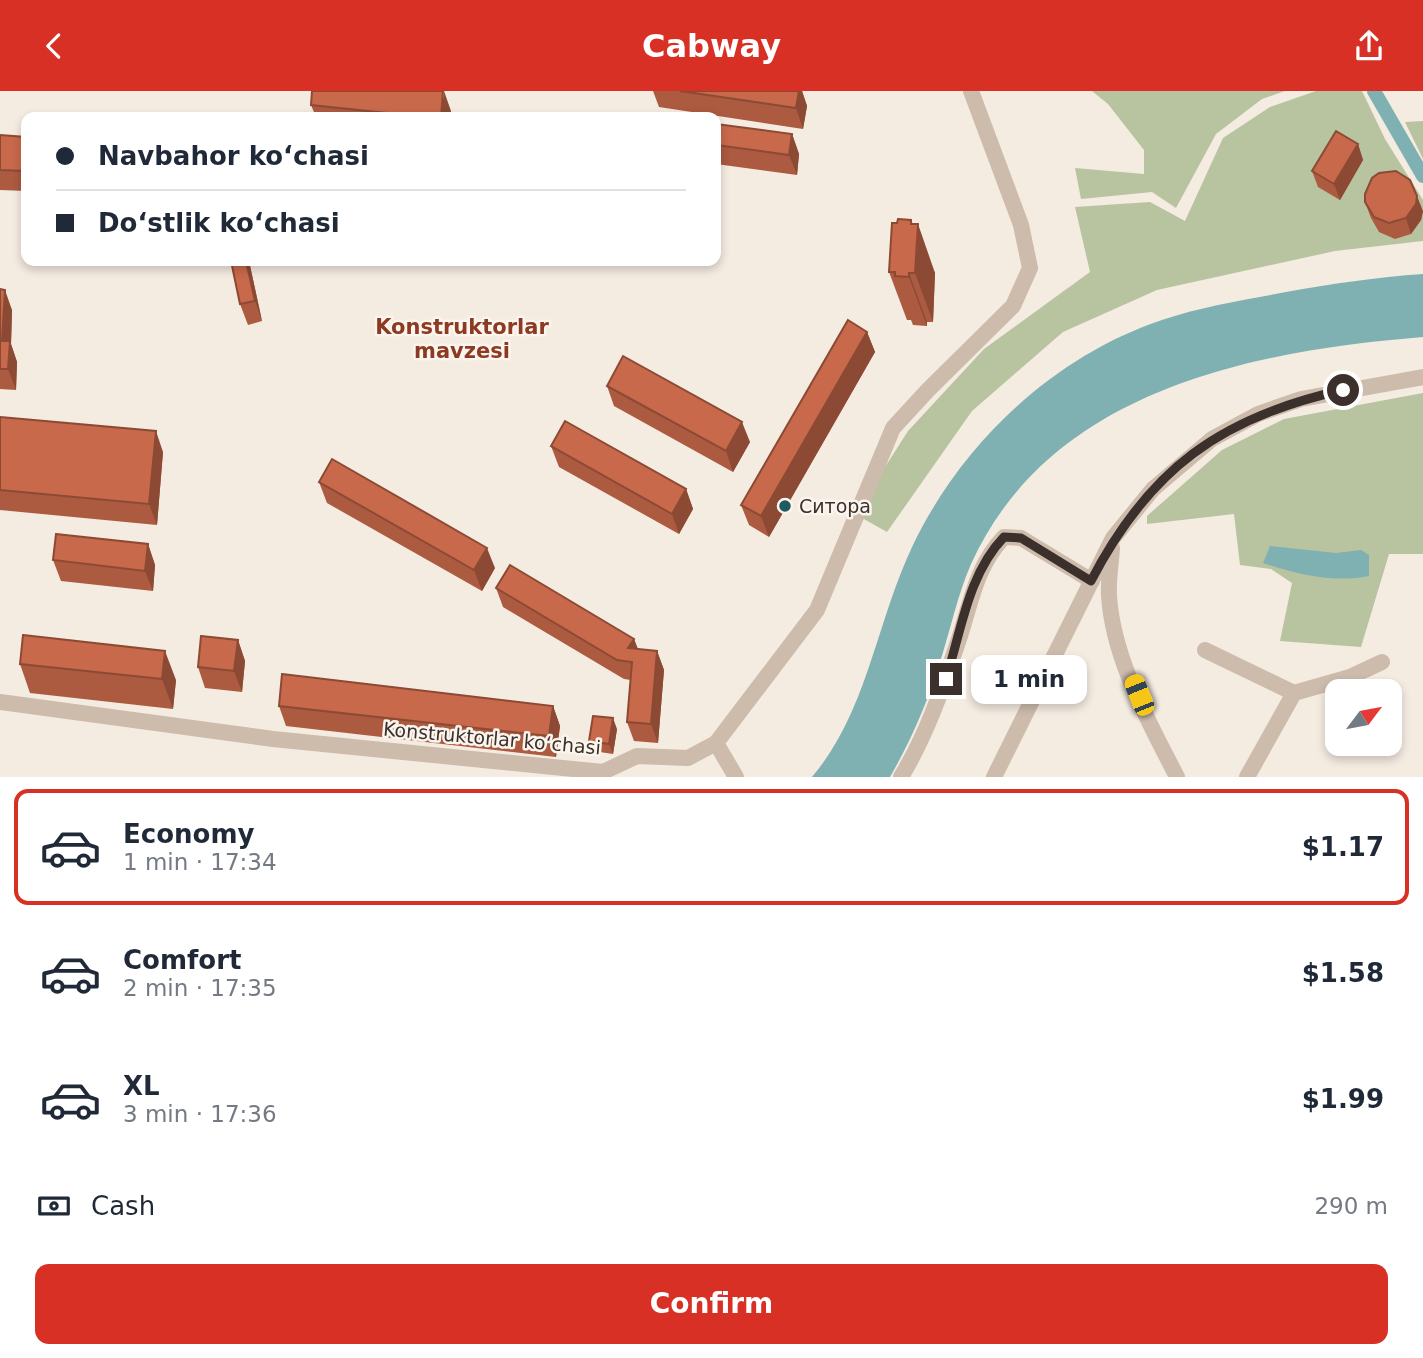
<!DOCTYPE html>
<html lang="en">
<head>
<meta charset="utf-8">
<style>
  :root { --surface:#fff; --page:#f6f6f7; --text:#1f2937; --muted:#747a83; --line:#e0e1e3; --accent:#d93025 }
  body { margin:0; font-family:"DejaVu Sans",sans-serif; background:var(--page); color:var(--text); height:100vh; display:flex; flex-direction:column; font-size:26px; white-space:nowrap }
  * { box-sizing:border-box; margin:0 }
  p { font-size:23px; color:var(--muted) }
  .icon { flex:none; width:38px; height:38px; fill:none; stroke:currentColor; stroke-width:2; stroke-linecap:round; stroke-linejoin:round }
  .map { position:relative; height:686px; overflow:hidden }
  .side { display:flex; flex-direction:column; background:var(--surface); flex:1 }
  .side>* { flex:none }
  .top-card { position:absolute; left:21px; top:21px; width:700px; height:154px; border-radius:14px; box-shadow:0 4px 10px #0003; display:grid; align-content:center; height:154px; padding:0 35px; background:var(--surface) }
  .needle { width:46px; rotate:58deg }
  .buttons { position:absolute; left:1325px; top:588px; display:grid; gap:14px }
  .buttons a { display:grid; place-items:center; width:77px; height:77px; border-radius:14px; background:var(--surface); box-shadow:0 4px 10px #0003; font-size:35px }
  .end { position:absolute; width:32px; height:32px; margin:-16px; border:9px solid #3b302b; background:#fff; box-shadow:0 0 0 4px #fff }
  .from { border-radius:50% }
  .bubble { position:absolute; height:49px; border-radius:14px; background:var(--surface); box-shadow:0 4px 10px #0003; font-size:23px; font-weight:600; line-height:49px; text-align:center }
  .car { position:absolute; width:21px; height:42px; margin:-21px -10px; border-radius:9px; box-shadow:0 0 5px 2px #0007; background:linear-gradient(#f5c518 24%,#345 0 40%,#f5c518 0 76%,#345 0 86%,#f5c518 0) }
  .top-card b { display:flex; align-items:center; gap:24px; height:66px; font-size:26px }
  .top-card b+b { border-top:2px solid var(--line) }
  .top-card i { width:18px; height:18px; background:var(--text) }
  ul { padding:12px 0 0; list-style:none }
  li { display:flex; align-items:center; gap:21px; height:116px; margin:0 14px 10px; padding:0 21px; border:4px solid transparent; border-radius:14px }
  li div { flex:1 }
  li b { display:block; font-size:26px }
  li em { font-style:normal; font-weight:600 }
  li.selected { border-color:var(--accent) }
  li>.icon { width:63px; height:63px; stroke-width:1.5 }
  .pay { display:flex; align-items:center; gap:18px; height:77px; padding:0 35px; font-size:26px }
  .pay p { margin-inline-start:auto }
  .button { display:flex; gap:14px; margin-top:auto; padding:14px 35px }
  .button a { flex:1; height:80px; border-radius:14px; background:var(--accent); color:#fff; font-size:28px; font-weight:600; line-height:80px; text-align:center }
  header { display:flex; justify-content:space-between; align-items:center; height:91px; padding:0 35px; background:var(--accent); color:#fff; font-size:32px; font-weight:600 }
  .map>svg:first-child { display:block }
</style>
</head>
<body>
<header><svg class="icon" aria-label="back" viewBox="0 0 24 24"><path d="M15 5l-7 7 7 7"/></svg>Cabway<svg class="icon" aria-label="share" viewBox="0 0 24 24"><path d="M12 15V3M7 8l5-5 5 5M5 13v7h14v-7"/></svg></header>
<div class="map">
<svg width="1423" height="686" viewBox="0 0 1423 686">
  <rect width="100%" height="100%" fill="#f4ebe1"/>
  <path fill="#b8c4a0" d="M1092,0H1285L1262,8L1216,43L1176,117L1152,101L1081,108L1075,77L1144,83V59L1108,13Z
    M1316,0H1362L1385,48L1423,109V150L1335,160L1157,199L1063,241L972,320L887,441L855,423L908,340L984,258L1090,181L1075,116L1150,111L1185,130L1223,47L1270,16Z
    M1423,30V68L1405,31Z
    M1423,302V463H1389L1361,556L1280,550L1292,492L1271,478L1240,474L1234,423L1147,433V425L1222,359L1284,328Z"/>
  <path fill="#7fb0b2" d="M1423,183V246C1252,260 1050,299 971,473C957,505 950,541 939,574C927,613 910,651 890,686H812C868,620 876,531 913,454C962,352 1054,265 1162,229C1203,215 1245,209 1286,201C1331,193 1377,186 1423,183Z
    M1270,455L1336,462L1361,459L1369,464V485C1333,492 1298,484 1263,472Z"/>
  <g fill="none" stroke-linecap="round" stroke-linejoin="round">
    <path stroke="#7fb0b2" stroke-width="14" d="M1374,0L1423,85"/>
    <path stroke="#cdbbac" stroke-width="16" d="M1112,457C1111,472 1108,490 1109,505C1113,568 1149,631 1177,686
      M1205,559L1294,602L1350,586L1382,571
      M0,611L273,648L603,681L637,665L688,667L716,652L817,519L893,337L928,299L1013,215L1030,177L1021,134L971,0
      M716,652L736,686
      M901,686C927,643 943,596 959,548C971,512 976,475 1004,446L1021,447L1092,490
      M994,686L1113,447L1153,398L1212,348L1258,323L1301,308L1423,286
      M1247,686L1294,602"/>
  </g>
  <path fill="#ac5a40" d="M653,0H802L807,15L803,38L659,16Z
    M311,14L451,20L450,26H316Z
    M716,33L792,43L799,63L797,84L716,73Z
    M0,44L26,46V100L0,99Z
    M1358,53L1363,69L1340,109L1318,96L1312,80Z
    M1365,111L1423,120L1421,129L1411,143L1395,148L1379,141L1371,127Z
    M911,129L935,182L933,231H927V235L913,234L911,229H907L889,181L897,132Z
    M249,170L262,230L248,234L240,213Z
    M318,170H356L355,175Z
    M0,198L12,219L11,253L17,271L16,299L0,298Z
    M867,241L875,261L769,446L749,434L741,414Z
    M607,295L750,351L733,381L614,315Z
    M0,326L163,361L157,434L0,419Z
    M551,355L686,398L693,418L679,443L559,376Z
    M319,391L495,477L482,500L327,412Z
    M148,453L155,474L153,500L61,490L53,469Z
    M496,497L634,548L638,558L657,560L664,579L658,652L634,650L627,631L631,589L624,588L503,516Z
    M238,549L245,570L242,601L205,597L198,576Z
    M20,573L176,589L173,618L30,602Z
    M279,615H553L560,635L556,666L286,635Z
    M617,638L613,663L593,660L589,650Z"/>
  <path fill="#8c4a34" d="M444,0L451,20L450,26H441Z
    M799,0H802L807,15L803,38L796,17Z
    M792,43L799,63L797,84L789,64Z
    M1358,53L1363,69L1340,109L1334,93Z
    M1417,105L1423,120L1421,129L1411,143L1406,127Z
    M911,129L917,145L918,133L935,182L933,231L915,182Z
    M246,170H249L262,230L255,210Z
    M909,182L927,231V235L909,186Z
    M5,199L12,219L11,253L17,271L16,299L8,278L2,250Z
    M867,241L875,261L769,446L761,425Z
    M742,331L750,351L733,381L726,360Z
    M156,340L163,361L157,434L149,413Z
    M686,398L693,418L679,443L672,423Z
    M148,453L155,474L153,500L145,480Z
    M487,457L495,477L482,500L474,479Z
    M634,548L641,567L628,557Z
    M238,549L245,570L242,601L234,580Z
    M165,560L176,589L173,618L162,588Z
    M657,560L664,579L658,652L651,633Z
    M553,615L560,635L556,666L549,645Z
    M613,627L617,638L613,663L609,653Z"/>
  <path fill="#c8694b" stroke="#8c4a34" stroke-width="2" d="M312,0H443L441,26H425L311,14Z
    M680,0H799L796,17Z
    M647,23L668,26H647Z
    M716,33L792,43L789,64L716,54Z
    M1336,40L1358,53L1334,93L1312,80Z
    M0,44L26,46V80L0,79Z
    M1396,80L1410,89L1417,105L1416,113L1406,127L1389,132L1374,126L1365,111V103L1372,87L1379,82Z
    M898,128L911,129V133H918L915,182H909V186L895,185V181H889L892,132H897Z
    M231,170H246L255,210L240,213Z
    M0,198L5,199L2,250H10L8,278H0Z
    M848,229L867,241L761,425L741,414Z
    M623,265L742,331L726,360L607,295Z
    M0,326L156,340L149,413L0,399Z
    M565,330L686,398L672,423L551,355Z
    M332,368L487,457L474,479L319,391Z
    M56,443L148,453L145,480L53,469Z
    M510,474L634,548L628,557L657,560L651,633L627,631L632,571L617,569L496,497Z
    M23,544L165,560L162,588L20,573Z
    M201,545L238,549L234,580L198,576Z
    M282,583L553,615L549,645L279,615Z
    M593,625L613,627L609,653L589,650Z"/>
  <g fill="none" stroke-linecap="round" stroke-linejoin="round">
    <path stroke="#3b302b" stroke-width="9" d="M946,588C961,541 968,483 1004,446L1021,447L1091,490C1149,378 1221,326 1343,299"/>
  </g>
  <circle fill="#1f5a5e" stroke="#fbf5ee" stroke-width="2.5" cx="785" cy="415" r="7"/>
  <g text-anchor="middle" stroke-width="5" stroke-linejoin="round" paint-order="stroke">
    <g font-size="19" fill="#3b302b" stroke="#fbf5ee" text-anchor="start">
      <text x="799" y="422">Ситора</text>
    </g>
    <g font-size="19" fill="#3b302b" stroke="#fbf5ee">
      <text transform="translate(492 647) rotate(5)" y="7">Konstruktorlar ko‘chasi</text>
    </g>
    <g font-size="21" font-weight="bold" fill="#8c3b22" stroke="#fbf5ee">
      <text x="462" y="243">Konstruktorlar<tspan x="462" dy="24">mavzesi</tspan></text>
    </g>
  </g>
</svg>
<div class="buttons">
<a><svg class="needle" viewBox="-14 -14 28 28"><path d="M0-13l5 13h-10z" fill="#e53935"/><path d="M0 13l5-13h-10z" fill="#747a83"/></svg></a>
</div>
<i class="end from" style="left:1343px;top:299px"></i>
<i class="end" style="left:946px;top:588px"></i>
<div class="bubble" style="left:971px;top:564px;width:116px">1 min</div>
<i class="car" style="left:1139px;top:604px;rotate:338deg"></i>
<div class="top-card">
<b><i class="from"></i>Navbahor ko‘chasi</b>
<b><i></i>Do‘stlik ko‘chasi</b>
</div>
</div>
<section class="side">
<ul>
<li class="selected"><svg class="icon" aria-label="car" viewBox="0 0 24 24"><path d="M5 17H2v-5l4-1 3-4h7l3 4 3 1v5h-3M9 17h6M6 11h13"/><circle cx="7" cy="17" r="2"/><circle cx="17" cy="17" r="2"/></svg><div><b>Economy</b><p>1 min · 17:34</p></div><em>$1.17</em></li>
<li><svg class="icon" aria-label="car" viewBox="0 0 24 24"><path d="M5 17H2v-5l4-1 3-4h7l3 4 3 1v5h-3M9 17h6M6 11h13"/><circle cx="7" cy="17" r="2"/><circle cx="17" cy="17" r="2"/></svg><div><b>Comfort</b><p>2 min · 17:35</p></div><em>$1.58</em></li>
<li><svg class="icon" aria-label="car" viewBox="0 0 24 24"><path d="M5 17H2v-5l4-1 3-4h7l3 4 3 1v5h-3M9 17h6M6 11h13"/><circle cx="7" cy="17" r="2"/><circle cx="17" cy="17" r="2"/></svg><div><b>XL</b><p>3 min · 17:36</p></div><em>$1.99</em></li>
</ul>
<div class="pay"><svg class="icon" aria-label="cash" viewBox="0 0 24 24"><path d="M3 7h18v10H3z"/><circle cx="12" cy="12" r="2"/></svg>Cash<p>290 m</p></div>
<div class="button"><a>Confirm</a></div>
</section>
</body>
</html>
